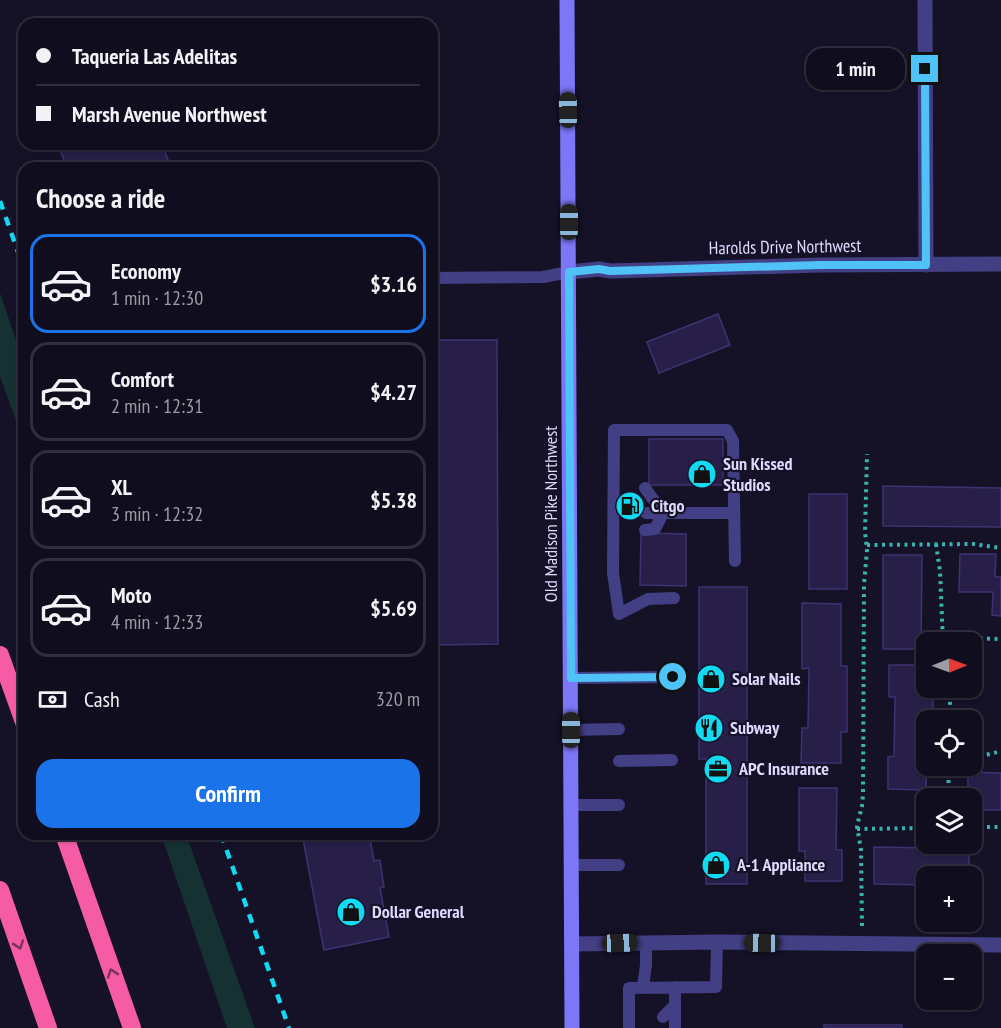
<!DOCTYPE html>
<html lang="en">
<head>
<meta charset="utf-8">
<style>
  :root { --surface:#100e1e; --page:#191727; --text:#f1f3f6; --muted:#9c9ca4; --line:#302e3c; --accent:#1a73e8 }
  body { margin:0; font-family:"PT Sans Narrow",sans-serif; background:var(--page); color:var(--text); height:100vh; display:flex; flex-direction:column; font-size:22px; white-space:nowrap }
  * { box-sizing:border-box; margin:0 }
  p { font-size:20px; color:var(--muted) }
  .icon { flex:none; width:33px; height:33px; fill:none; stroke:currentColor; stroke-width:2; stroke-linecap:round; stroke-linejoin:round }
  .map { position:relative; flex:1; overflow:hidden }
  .drawer { position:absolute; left:18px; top:162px; width:420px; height:678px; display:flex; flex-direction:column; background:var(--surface); border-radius:18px; box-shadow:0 2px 4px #0004,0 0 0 2px var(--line) }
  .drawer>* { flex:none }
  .top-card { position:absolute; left:18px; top:18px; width:420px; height:132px; border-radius:18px; box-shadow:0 2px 4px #0004,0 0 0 2px var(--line); display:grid; align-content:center; height:132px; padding:0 18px; background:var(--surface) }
  .needle { width:39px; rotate:89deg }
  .buttons { position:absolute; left:916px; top:632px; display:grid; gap:12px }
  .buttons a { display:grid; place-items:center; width:66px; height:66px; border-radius:12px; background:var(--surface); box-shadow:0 2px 4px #0004,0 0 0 2px var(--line); font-size:30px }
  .end { position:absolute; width:27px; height:27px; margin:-14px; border:8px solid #4fc3f7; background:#111; box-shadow:0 0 0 3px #111 }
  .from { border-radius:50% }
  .bubble { position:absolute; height:42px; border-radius:18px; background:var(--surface); box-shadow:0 2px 4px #0004,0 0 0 2px var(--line); font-size:20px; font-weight:700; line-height:42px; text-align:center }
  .car { position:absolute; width:18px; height:36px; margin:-18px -9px; border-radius:8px; box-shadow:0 0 4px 2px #0007; background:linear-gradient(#222 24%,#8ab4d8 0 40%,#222 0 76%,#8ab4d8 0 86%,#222 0) }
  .top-card b { display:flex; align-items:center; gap:21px; height:57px; font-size:22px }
  .top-card b+b { border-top:2px solid var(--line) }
  .top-card i { width:15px; height:15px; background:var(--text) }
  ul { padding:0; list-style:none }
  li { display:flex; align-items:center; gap:18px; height:99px; margin:0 12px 9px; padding:0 6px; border:3px solid var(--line); border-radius:18px }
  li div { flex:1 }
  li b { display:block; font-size:22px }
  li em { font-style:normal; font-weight:700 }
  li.on { border-color:var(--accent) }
  li>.icon { width:54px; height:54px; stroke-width:1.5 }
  h2 { padding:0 18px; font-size:27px; line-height:72px }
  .pay { display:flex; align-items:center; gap:15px; height:66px; padding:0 18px; font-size:22px }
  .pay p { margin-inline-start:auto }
  .action { display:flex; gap:12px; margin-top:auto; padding:12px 18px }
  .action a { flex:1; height:69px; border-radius:18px; background:var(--accent); color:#fff; font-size:24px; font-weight:700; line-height:69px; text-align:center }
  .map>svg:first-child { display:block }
</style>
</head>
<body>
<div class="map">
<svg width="1001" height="1028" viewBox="0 0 1001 1028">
  <rect width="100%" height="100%" fill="#151228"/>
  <path fill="#153131" d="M0,293L24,364V443L0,376Z
    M161,834H186L255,1028H227Z"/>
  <path fill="#271f48" stroke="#3f3272" stroke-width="1.5" d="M58,144H162L171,168H67Z
    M718,314L730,345L659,373L647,342Z
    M432,340H497L498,644L432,645Z
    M649,439H723V485H649Z
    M883,486L1001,488V527L883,526Z
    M809,494H847V589H809Z
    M641,533L686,534V586L640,585Z
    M960,554H996L995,577H1001V616L992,615L993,592H959Z
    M883,555H922L921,649H883Z
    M699,587H747V884H706V759H699Z
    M802,603L841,604V666H847V732H841V763H801L802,728H808L809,668L802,669Z
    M889,665H926V697H933V720H927L926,790L888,789V757L894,756L895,697H889Z
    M968,772L1001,773V810H972V798H968Z
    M799,788H837L836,850H842V881H805V851H799Z
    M302,834H369L374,861L380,860L384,887L380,888L389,937L324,950Z
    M936,843H969V876H927V885L874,884V847L936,848Z
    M824,1025H902V1028H824Z"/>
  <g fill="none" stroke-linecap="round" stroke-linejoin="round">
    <path stroke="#37b4ad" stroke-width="4" stroke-dasharray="3 4.5" stroke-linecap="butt" d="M936,544L940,571L943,642
      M867,545L973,544L1001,548
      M942,637L1001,639
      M949,687L951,720
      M972,757L986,755L1001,751
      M948,798L949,765
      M972,827H1001
      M857,829L927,828
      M862,926L861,850L857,826L862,806L863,795L864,584L867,550L865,532L867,454"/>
    <path stroke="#423f84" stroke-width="12" d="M432,278L543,277L569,272
      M645,488L663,513L655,529L645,530
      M646,513H733
      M674,598L648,599L619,614L613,573L614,430H727L733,441L735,561
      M571,678L673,677
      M571,730L619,729
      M619,761L672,760
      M571,805H619
      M571,865H619
      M643,987L646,965V943
      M663,1017L675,1005
      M629,1028V988L716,987L717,942
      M675,1028V987"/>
    <path stroke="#423f84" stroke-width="15" d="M925,0L926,265
      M569,272L599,269L610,271L820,265L1001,264
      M572,944L717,942L1001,945"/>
    <path stroke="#7b77f7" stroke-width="15" d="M567,0L572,1028"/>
    <path stroke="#f65ca5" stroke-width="18" d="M0,655L24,722
      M64,834L132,1028
      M0,890L48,1028"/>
    <path stroke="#11daf2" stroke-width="4.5" stroke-dasharray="9 8" stroke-linecap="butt" d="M0,201L24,269
      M221,834L289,1028"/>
  </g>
  <defs><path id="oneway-chevron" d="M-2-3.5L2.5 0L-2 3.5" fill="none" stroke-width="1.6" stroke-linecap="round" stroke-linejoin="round" transform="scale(1.5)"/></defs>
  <g stroke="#7a3360">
    <use href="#oneway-chevron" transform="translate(19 945) rotate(71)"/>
    <use href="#oneway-chevron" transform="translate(112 973) rotate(-109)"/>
  </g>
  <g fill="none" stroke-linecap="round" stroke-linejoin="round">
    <path stroke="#4fc3f7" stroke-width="8" d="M673,677L571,678L569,272L599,269L610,271L820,265H926L925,69"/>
  </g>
  <defs>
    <g id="shop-disc" transform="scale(1.5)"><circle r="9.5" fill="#11daf2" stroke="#151228"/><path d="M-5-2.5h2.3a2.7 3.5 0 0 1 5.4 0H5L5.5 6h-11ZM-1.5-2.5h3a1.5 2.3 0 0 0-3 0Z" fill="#111"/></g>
    <g id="fuel-disc" transform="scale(1.5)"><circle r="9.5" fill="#11daf2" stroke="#151228"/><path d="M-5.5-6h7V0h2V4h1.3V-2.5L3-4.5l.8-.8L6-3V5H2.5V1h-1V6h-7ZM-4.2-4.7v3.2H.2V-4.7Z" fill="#111"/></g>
    <g id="restaurant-disc" transform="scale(1.5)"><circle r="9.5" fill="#11daf2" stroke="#151228"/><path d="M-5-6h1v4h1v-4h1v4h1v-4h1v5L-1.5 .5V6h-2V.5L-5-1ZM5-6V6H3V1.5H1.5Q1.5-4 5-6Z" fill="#111"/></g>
    <g id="office-disc" transform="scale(1.5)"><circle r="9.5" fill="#11daf2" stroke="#151228"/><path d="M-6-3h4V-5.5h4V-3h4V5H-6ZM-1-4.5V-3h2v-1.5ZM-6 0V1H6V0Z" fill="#111"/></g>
  </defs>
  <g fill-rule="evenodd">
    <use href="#shop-disc" x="702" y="474"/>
    <use href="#fuel-disc" x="630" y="506"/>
    <use href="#shop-disc" x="711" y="679"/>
    <use href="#restaurant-disc" x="709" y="728"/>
    <use href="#office-disc" x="718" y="769"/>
    <use href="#shop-disc" x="716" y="865"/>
    <use href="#shop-disc" x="351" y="912"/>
  </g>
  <g text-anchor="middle" stroke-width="4.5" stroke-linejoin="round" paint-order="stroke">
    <g font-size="18" fill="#dedafd" stroke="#151228">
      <text transform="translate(785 247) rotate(-1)" y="6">Harolds Drive Northwest</text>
      <text transform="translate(551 514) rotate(-90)" y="6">Old Madison Pike Northwest</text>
    </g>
    <g font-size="18" font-weight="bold" fill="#dedafd" stroke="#151228" text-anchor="start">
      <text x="723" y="470">Sun Kissed<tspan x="723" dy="21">Studios</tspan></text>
      <text x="651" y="512">Citgo</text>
      <text x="732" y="685">Solar Nails</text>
      <text x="730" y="734">Subway</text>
      <text x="739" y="775">APC Insurance</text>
      <text x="737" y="871">A-1 Appliance</text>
      <text x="372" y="918">Dollar General</text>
    </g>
  </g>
</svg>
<div class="buttons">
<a><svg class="needle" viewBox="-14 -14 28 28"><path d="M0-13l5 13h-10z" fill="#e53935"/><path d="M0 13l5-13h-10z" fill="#9c9ca4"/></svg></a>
<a><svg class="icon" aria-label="locate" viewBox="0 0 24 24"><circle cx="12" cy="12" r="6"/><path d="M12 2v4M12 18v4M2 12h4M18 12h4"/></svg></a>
<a><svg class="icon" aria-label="layers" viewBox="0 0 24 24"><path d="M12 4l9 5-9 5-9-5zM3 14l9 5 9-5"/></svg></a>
<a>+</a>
<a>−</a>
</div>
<i class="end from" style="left:673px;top:677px"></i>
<i class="end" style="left:925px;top:69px"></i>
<div class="bubble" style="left:806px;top:48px;width:99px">1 min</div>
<i class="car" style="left:568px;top:110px;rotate:359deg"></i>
<i class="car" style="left:569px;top:222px;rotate:0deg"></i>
<i class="car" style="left:571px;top:730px;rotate:0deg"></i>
<i class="car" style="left:620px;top:943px;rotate:88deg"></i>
<i class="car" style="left:762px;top:943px;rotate:271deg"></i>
<div class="top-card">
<b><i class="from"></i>Taqueria Las Adelitas</b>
<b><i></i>Marsh Avenue Northwest</b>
</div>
<section class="drawer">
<h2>Choose a ride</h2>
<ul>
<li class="on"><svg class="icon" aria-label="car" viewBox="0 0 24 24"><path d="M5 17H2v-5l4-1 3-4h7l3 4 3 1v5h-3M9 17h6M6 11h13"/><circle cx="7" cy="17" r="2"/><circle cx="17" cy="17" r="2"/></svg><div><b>Economy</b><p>1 min · 12:30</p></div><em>$3.16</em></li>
<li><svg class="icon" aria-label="car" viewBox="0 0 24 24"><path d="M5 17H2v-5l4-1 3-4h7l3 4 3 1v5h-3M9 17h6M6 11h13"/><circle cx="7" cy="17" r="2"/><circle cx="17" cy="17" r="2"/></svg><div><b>Comfort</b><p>2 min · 12:31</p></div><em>$4.27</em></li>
<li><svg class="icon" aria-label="car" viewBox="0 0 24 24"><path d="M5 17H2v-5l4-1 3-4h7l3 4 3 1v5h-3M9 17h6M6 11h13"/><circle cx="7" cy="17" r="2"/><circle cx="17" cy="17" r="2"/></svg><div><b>XL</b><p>3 min · 12:32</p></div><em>$5.38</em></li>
<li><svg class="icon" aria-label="car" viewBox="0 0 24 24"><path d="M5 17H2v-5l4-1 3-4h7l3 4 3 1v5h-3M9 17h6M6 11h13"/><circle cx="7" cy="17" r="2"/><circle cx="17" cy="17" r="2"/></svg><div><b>Moto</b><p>4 min · 12:33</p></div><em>$5.69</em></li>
</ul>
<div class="pay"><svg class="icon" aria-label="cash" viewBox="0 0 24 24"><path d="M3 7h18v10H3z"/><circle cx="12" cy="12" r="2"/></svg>Cash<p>320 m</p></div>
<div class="action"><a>Confirm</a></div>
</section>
</div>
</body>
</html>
